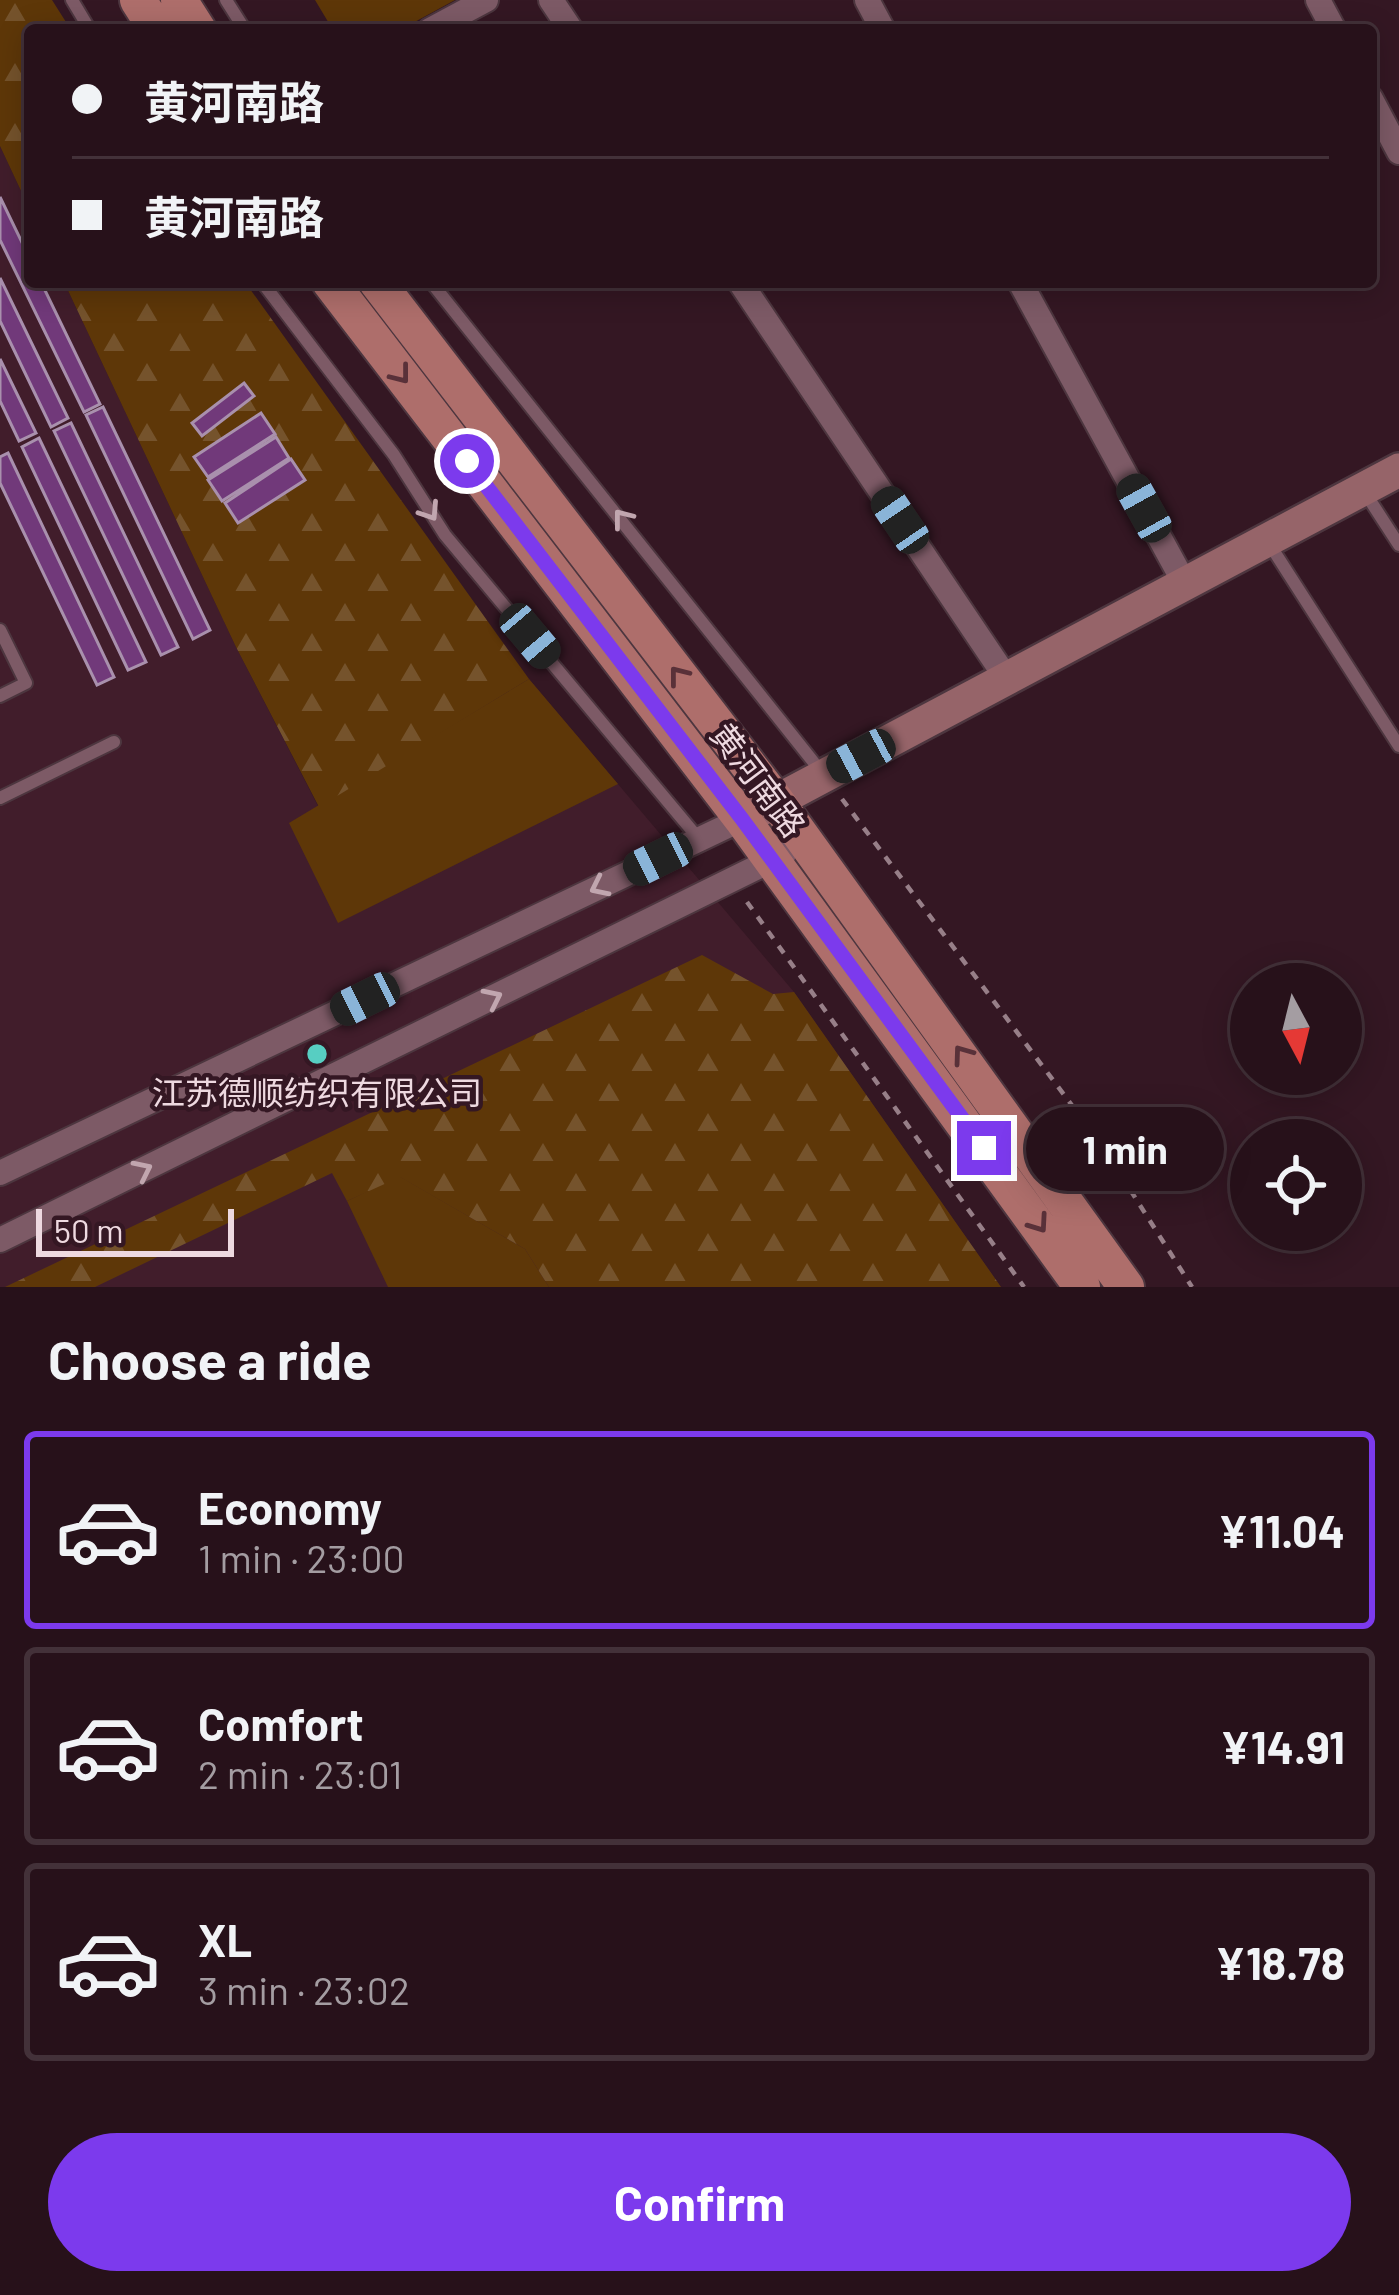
<!DOCTYPE html>
<html lang="en">
<head>
<meta charset="utf-8">
<style>
  :root { --surface:#27111a; --page:#2f1a23; --text:#f1f3f6; --muted:#a49da2; --line:#433139; --accent:#7c3aed }
  body { margin:0; font-family:Barlow,"Noto Sans SC",sans-serif; background:var(--page); color:var(--text); height:100vh; display:flex; flex-direction:column; font-size:45px; white-space:nowrap }
  * { box-sizing:border-box; margin:0 }
  p { font-size:39px; color:var(--muted) }
  .icon { flex:none; width:66px; height:66px; fill:none; stroke:currentColor; stroke-width:2; stroke-linecap:round; stroke-linejoin:round }
  .map { position:relative; height:1287px; overflow:hidden }
  .details { display:flex; flex-direction:column; background:var(--surface); flex:1 }
  .details>* { flex:none }
  .hud { position:absolute; left:24px; top:24px; width:1353px; height:264px; border-radius:12px; box-shadow:0 6px 30px #0003,0 0 0 3px var(--line); display:grid; align-content:center; height:264px; padding:0 48px; background:var(--surface) }
  .needle { width:78px; rotate:173deg }
  .fabs { position:absolute; left:1230px; top:963px; display:grid; gap:24px }
  .fabs a { display:grid; place-items:center; width:132px; height:132px; border-radius:50%; background:var(--surface); box-shadow:0 6px 30px #0003,0 0 0 3px var(--line); font-size:60px }
  .scale { position:absolute; left:36px; bottom:30px; width:198px; box-sizing:border-box; padding-left:12px; border:6px solid #eed9e0; border-top:0; font-size:33px; line-height:42px; white-space:nowrap; color:#eed9e0; -webkit-text-stroke:9px #341723; paint-order:stroke }
  .end { position:absolute; width:54px; height:54px; margin:-27px; border:15px solid #7c3aed; background:#fff; box-shadow:0 0 0 6px #fff }
  .from { border-radius:50% }
  .bubble { position:absolute; height:84px; border-radius:42px; background:var(--surface); box-shadow:0 6px 30px #0003,0 0 0 3px var(--line); font-size:39px; font-weight:700; line-height:84px; text-align:center }
  .car { position:absolute; width:36px; height:72px; margin:-36px -18px; border-radius:15px; box-shadow:0 0 9px 3px #0007; background:linear-gradient(#222 24%,#8ab4d8 0 40%,#222 0 76%,#8ab4d8 0 86%,#222 0) }
  .hud b { display:flex; align-items:center; gap:42px; height:114px; font-size:45px }
  .hud b+b { border-top:3px solid var(--line) }
  .hud i { width:30px; height:30px; background:var(--text) }
  ul { padding:0; list-style:none }
  li { display:flex; align-items:center; gap:36px; height:198px; margin:0 24px 18px; padding:0 24px; border:6px solid var(--line); border-radius:12px }
  li div { flex:1 }
  li b { display:block; font-size:45px }
  li em { font-style:normal; font-weight:700 }
  li.on { border-color:var(--accent) }
  li>.icon { width:108px; height:108px; stroke-width:1.5 }
  h2 { padding:0 48px; font-size:54px; line-height:144px }
  .primary-button { display:flex; gap:24px; margin-top:auto; padding:24px 48px }
  .primary-button a { flex:1; height:138px; border-radius:72px; background:var(--accent); color:#fff; font-size:48px; font-weight:700; line-height:138px; text-align:center }
  .map>svg:first-child { display:block }
</style>
</head>
<body>
<div class="map">
<svg width="1399" height="1287" viewBox="0 0 1399 1287">
  <defs>
    <pattern id="forest-firs" width="22" height="20" patternUnits="userSpaceOnUse" patternTransform="scale(3)"><rect width="22" height="20" fill="#5e3708"/><path d="M5 1l3.5 6h-7zM16 11l3.5 6h-7z" fill="#75532c"/></pattern>
  </defs>
  <rect width="100%" height="100%" fill="#341723"/>
  <path fill="#411d2b" d="M0,146L30,210V282H64L236,647L318,806L529,679L794,992L1001,1287H0Z"/>
  <path fill="#5e3708" d="M315,0H455L400,30H333Z
    M529,679L618,784L338,923L289,823Z
    M399,1176L525,1249L549,1287H388L347,1201Z"/>
  <path fill="url(#forest-firs)" d="M0,0H52L71,30H30V210L0,146Z
    M64,282H245L529,679L319,807L236,647Z
    M702,955L773,994L794,992L1001,1287H549L525,1249L400,1177L347,1201L332,1173L95,1287H5Z"/>
  <path fill="#71397a" stroke="#a990ad" stroke-width="3" d="M0,197L30,259V282H41L100,404L84,412L0,240Z
    M0,278L68,418L51,427L0,321Z
    M0,359L36,433L19,441L0,401Z
    M244,383L254,396L202,436L192,423Z
    M103,407L210,630L193,639L86,415Z
    M261,413L275,434L208,477L194,457Z
    M71,423L178,647L161,655L54,431Z
    M276,437L289,458L222,501L208,480Z
    M39,438L146,662L128,670L22,447Z
    M8,453L114,677L97,685L0,483V457Z
    M291,459L305,480L238,523L225,503Z"/>
  <g fill="none" stroke-linecap="round" stroke-linejoin="round">
    <g stroke="#4d363f" stroke-width="16">
      <path id="lane" d="M72,0L90,30
        M226,0L245,30
        M262,282L394,455L445,535L699,839
        M431,282L823,774
        M1364,491L1399,545
        M1270,545L1399,746
        M0,630L26,683L0,696
        M0,798L114,742"/>
    </g>
    <g stroke="#4d363f" stroke-width="28">
      <path id="street" d="M551,0L571,30
        M867,0L883,30
        M1318,0L1334,30
        M430,30L486,0
        M1371,99L1399,152
        M740,282L1007,679
        M1020,282L1185,584
        M0,1173L742,819
        M0,1240L784,854"/>
    </g>
    <g stroke="#4d363f" stroke-width="38">
      <path id="secondary" d="M754,813L1399,470"/>
    </g>
    <g stroke="#4d363f" stroke-width="40">
      <path id="primary" d="M138,0L157,30
        M179,0L198,30
        M330,282L742,819L1082,1287
        M377,282L776,801L1126,1287"/>
    </g>
    <path stroke="#977f88" stroke-width="4.5" stroke-dasharray="9 9" stroke-linecap="butt" d="M842,799L1101,1144L1192,1287
      M747,902L1024,1287"/>
    <use href="#lane" stroke="#7d5a66" stroke-width="12"/>
    <use href="#street" stroke="#7d5a66" stroke-width="24"/>
    <use href="#secondary" stroke="#966469" stroke-width="33"/>
    <use href="#primary" stroke="#ae6e6b" stroke-width="36"/>
  </g>
  <defs><path id="oneway-chevron" d="M-2-3.5L2.5 0L-2 3.5" fill="none" stroke-width="1.6" stroke-linecap="round" stroke-linejoin="round" transform="scale(3)"/></defs>
  <g stroke="#593139">
    <use href="#oneway-chevron" transform="translate(401 375) rotate(52)"/>
    <use href="#oneway-chevron" transform="translate(678 675) rotate(-128)"/>
    <use href="#oneway-chevron" transform="translate(962 1054) rotate(-126)"/>
    <use href="#oneway-chevron" transform="translate(1039 1224) rotate(55)"/>
  </g>
  <g stroke="#c1a6af">
    <use href="#oneway-chevron" transform="translate(430 512) rotate(57)"/>
    <use href="#oneway-chevron" transform="translate(622 518) rotate(-128)"/>
    <use href="#oneway-chevron" transform="translate(599 887) rotate(154)"/>
    <use href="#oneway-chevron" transform="translate(493 998) rotate(-26)"/>
    <use href="#oneway-chevron" transform="translate(143 1170) rotate(-26)"/>
  </g>
  <g fill="none" stroke-linecap="round" stroke-linejoin="round">
    <path stroke="#7c3aed" stroke-width="15" d="M467,461L742,819L984,1148"/>
  </g>
  <circle fill="#57cec2" stroke="#341723" stroke-width="4.5" cx="317" cy="1054" r="12"/>
  <g text-anchor="middle" stroke-width="9" stroke-linejoin="round" paint-order="stroke">
    <g font-size="33" fill="#eed9e0" stroke="#341723">
      <text transform="translate(758 780) rotate(53)" y="12">黄河南路</text>
    </g>
    <g font-size="33" fill="#eed9e0" stroke="#341723">
      <text x="317" y="1105">江苏德顺纺织有限公司</text>
    </g>
  </g>
</svg>
<div class="fabs">
<a><svg class="needle" viewBox="-14 -14 28 28"><path d="M0-13l5 13h-10z" fill="#e53935"/><path d="M0 13l5-13h-10z" fill="#a49da2"/></svg></a>
<a><svg class="icon" aria-label="locate" viewBox="0 0 24 24"><circle cx="12" cy="12" r="6"/><path d="M12 2v4M12 18v4M2 12h4M18 12h4"/></svg></a>
</div>
<div class="scale">50 m</div>
<i class="end from" style="left:467px;top:461px"></i>
<i class="end" style="left:984px;top:1148px"></i>
<div class="bubble" style="left:1026px;top:1107px;width:198px">1 min</div>
<i class="car" style="left:1144px;top:508px;rotate:331deg"></i>
<i class="car" style="left:900px;top:520px;rotate:326deg"></i>
<i class="car" style="left:530px;top:636px;rotate:140deg"></i>
<i class="car" style="left:861px;top:756px;rotate:242deg"></i>
<i class="car" style="left:658px;top:859px;rotate:244deg"></i>
<i class="car" style="left:365px;top:999px;rotate:244deg"></i>
<div class="hud">
<b><i class="from"></i>黄河南路</b>
<b><i></i>黄河南路</b>
</div>
</div>
<section class="details">
<h2>Choose a ride</h2>
<ul>
<li class="on"><svg class="icon" aria-label="car" viewBox="0 0 24 24"><path d="M5 17H2v-5l4-1 3-4h7l3 4 3 1v5h-3M9 17h6M6 11h13"/><circle cx="7" cy="17" r="2"/><circle cx="17" cy="17" r="2"/></svg><div><b>Economy</b><p>1 min · 23:00</p></div><em>¥11.04</em></li>
<li><svg class="icon" aria-label="car" viewBox="0 0 24 24"><path d="M5 17H2v-5l4-1 3-4h7l3 4 3 1v5h-3M9 17h6M6 11h13"/><circle cx="7" cy="17" r="2"/><circle cx="17" cy="17" r="2"/></svg><div><b>Comfort</b><p>2 min · 23:01</p></div><em>¥14.91</em></li>
<li><svg class="icon" aria-label="car" viewBox="0 0 24 24"><path d="M5 17H2v-5l4-1 3-4h7l3 4 3 1v5h-3M9 17h6M6 11h13"/><circle cx="7" cy="17" r="2"/><circle cx="17" cy="17" r="2"/></svg><div><b>XL</b><p>3 min · 23:02</p></div><em>¥18.78</em></li>
</ul>
<div class="primary-button"><a>Confirm</a></div>
</section>
</body>
</html>
